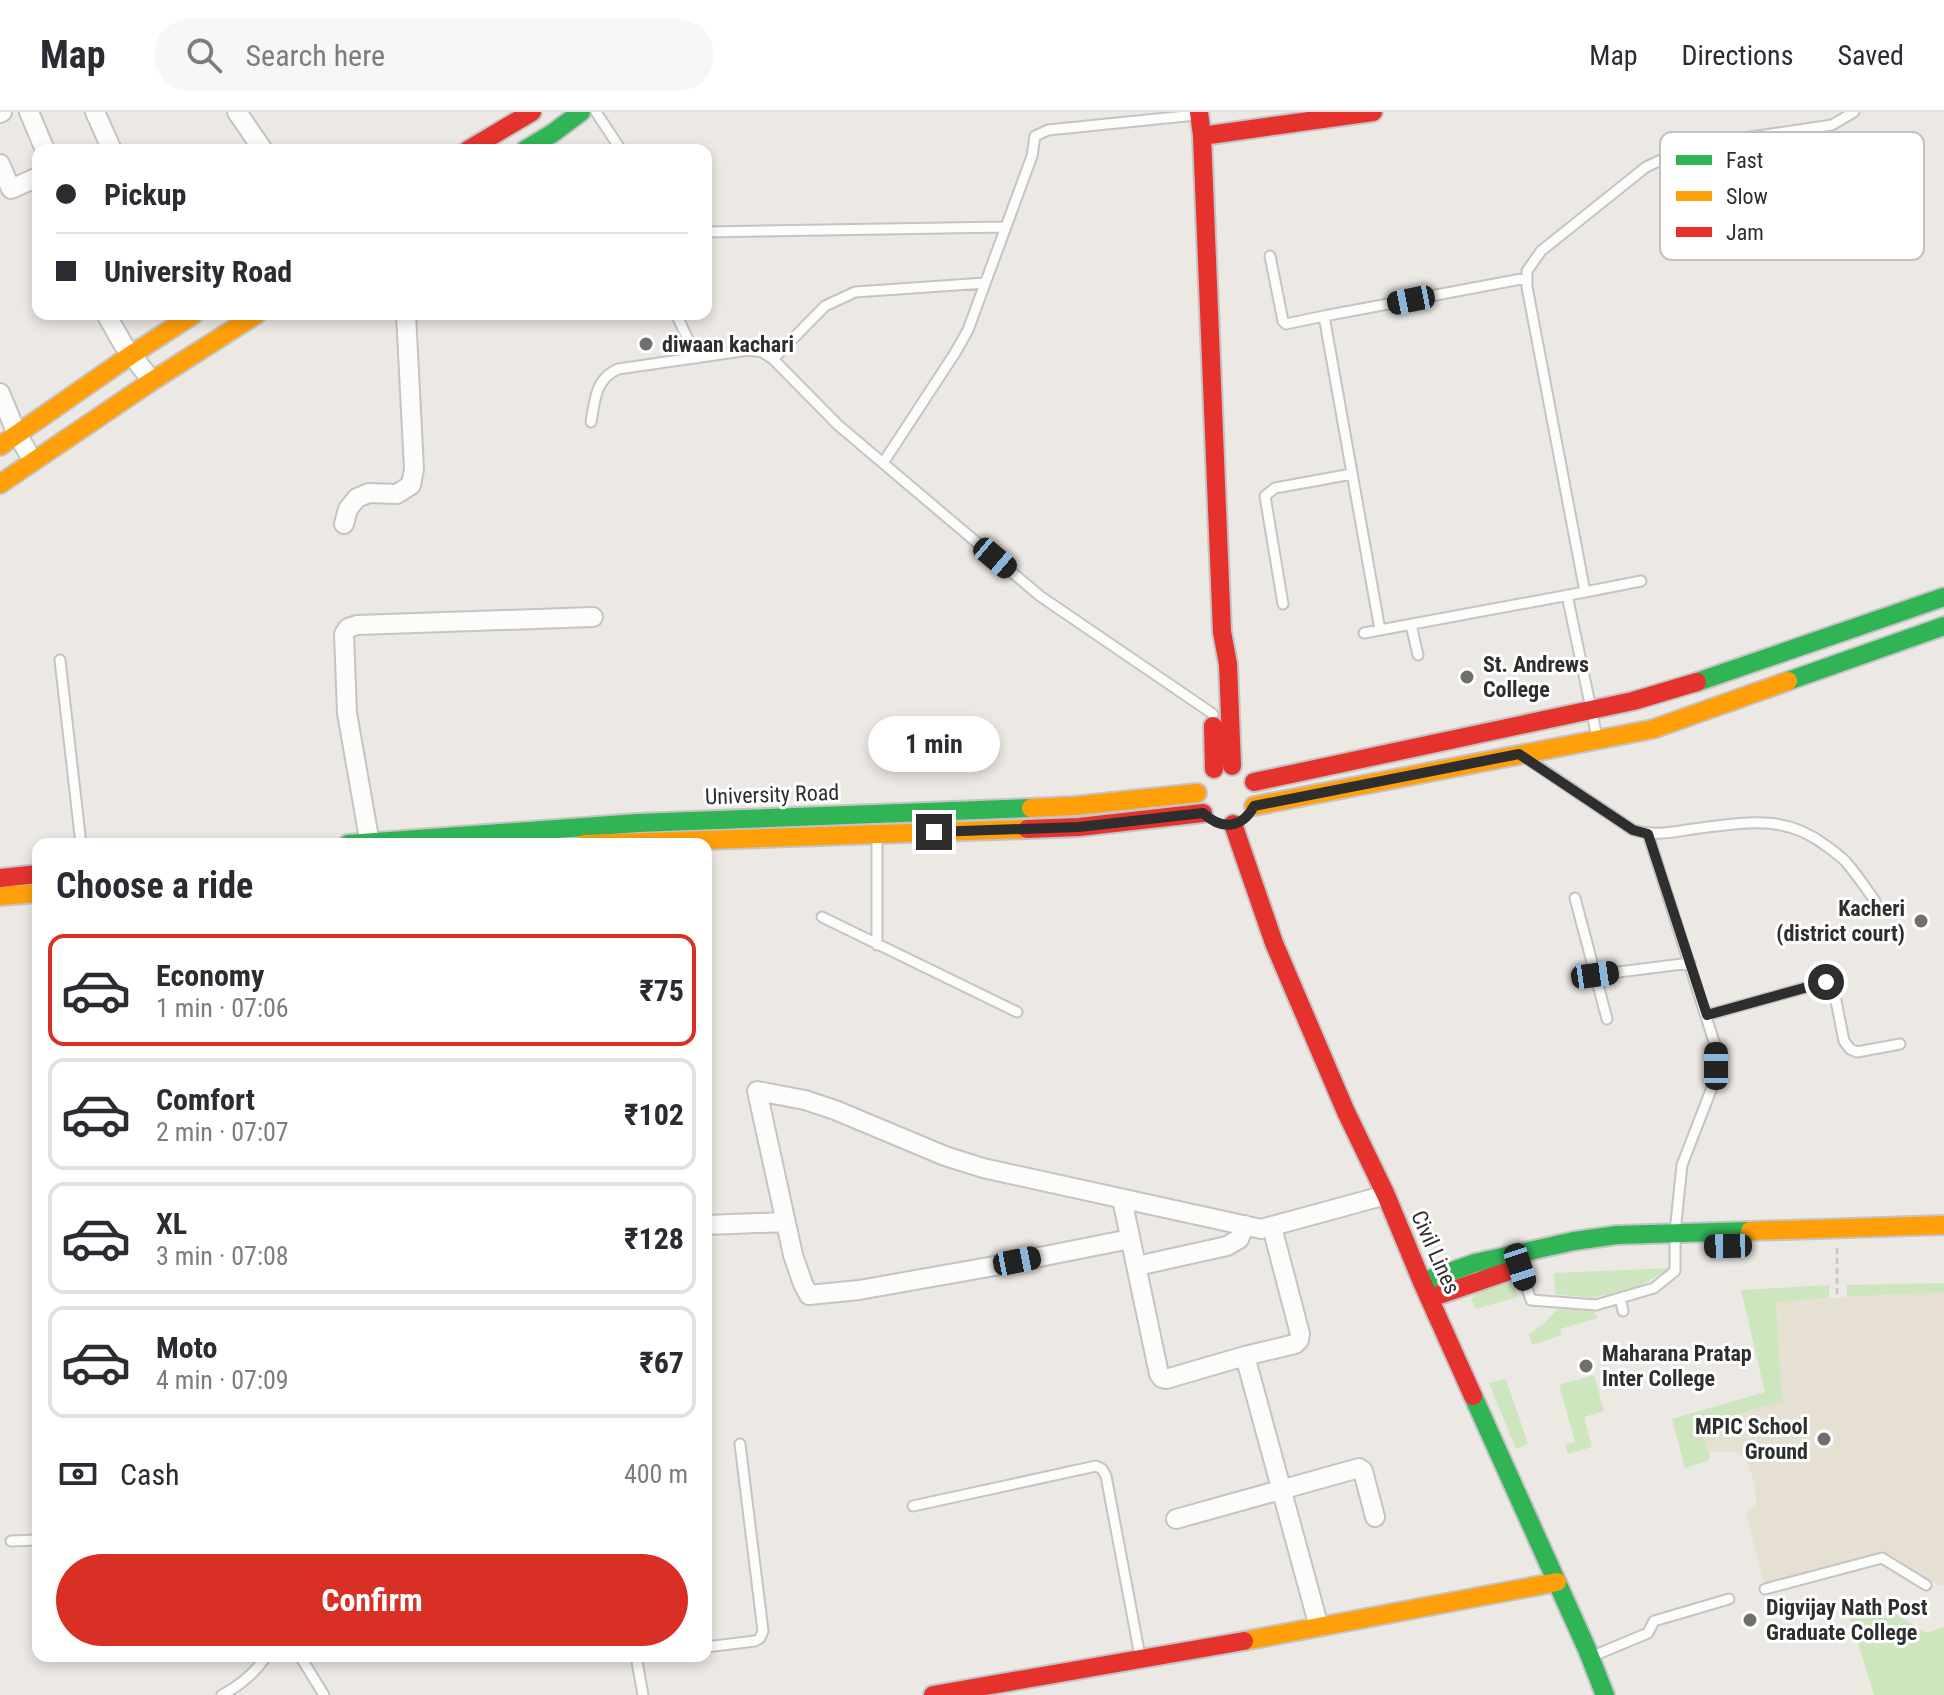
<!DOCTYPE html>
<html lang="en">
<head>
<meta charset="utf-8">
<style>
  :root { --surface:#fff; --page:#f7f7f7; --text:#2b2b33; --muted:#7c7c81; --line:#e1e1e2; --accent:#d93025 }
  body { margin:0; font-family:"Roboto Condensed",sans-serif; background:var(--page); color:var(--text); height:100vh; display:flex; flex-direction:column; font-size:30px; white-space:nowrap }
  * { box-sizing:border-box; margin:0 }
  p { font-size:26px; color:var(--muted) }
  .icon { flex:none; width:44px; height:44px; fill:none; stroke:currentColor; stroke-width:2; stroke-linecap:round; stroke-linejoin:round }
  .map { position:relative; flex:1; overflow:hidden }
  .sheet { position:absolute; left:32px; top:726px; width:680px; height:824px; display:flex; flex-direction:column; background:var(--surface); border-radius:16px; box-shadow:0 4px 12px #0003 }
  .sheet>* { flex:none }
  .hud { position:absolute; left:32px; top:32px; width:680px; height:176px; border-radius:16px; box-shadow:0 4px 12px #0003; display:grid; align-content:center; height:176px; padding:0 24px; background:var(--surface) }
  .end { position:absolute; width:36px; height:36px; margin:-18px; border:10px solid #2e2e2e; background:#fff; box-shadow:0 0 0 4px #fff }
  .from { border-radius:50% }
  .bubble { position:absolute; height:56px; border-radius:28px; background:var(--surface); box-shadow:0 4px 12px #0003; font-size:26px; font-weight:700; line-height:56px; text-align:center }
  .car { position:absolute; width:24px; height:48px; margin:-24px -12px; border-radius:10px; box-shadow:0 0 6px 2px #0007; background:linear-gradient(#222 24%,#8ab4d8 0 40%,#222 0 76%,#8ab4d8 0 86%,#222 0) }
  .hud b { display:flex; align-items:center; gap:28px; height:76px; font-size:30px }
  .hud b+b { border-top:2px solid var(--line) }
  .hud i { width:20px; height:20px; background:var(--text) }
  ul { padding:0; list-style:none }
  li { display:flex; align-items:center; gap:24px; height:112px; margin:0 16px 12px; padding:0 8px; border:4px solid var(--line); border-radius:16px }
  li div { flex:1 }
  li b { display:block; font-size:30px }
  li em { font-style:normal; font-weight:700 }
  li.selected { border-color:var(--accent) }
  li>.icon { width:72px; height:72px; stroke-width:1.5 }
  h2 { padding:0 24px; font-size:36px; line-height:96px }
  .pay { display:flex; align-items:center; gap:20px; height:88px; padding:0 24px; font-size:30px }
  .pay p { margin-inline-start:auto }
  .action { display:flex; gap:16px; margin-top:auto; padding:16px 24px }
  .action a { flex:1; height:92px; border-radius:48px; background:var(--accent); color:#fff; font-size:32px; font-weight:700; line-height:92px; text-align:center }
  header { display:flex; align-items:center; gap:48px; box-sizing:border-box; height:112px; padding:0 40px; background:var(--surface); border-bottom:2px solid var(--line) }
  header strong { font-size:38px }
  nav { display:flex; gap:44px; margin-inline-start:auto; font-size:28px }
  .search { width:560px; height:72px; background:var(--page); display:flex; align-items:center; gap:20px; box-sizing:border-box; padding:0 28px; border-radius:44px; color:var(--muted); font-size:30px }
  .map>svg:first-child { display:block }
</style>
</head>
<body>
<header>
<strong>Map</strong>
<div class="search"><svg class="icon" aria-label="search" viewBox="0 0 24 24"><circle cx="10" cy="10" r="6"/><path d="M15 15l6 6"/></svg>Search here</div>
<nav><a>Map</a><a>Directions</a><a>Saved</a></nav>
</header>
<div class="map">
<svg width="1944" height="1583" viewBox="0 0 1944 1583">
  <rect width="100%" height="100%" fill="#ece8e4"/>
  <path fill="#e6e0d3" d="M1944,1180V1473H1938L1882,1440L1764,1471L1746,1401L1756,1392L1755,1373L1748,1352L1737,1340H1709L1699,1314L1781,1289L1776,1189Z"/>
  <path fill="#cee6be" d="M1671,1156L1638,1175L1592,1186L1555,1182L1554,1161Z
    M1514,1170L1517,1185L1476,1197L1471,1188L1483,1174Z
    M1944,1171V1180L1847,1185V1173Z
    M1829,1173V1186L1776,1190L1782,1289L1699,1314L1710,1343L1709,1348L1685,1356L1672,1307L1765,1280L1741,1178Z
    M1558,1196L1594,1200L1598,1206L1560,1217L1562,1223L1532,1233L1529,1222L1545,1211Z
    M1594,1263L1604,1299L1584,1305L1592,1335L1568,1342L1565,1333L1575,1330L1559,1273Z
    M1506,1267L1528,1332L1516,1337L1489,1271Z
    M1882,1494L1927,1521L1944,1515V1583H1874L1849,1502Z"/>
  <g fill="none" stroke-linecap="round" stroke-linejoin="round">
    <g stroke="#c5c4c5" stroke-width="13">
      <path id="lane" d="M596,0L621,38
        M706,120L1005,115
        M1270,144L1283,209L1286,212L1324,204
        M676,202L697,246
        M773,247L825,194L855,180L985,171
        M591,310C595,288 595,267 618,257L749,238L762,240L773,247L838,313L1040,484L1213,602
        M883,351L955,241L968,218L1032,44L1035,24L1048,18L1196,3
        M1585,480L1641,469
        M1567,483L1597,625
        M1283,492L1265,384L1275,376L1352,362
        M1411,513L1418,543
        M1380,518L1324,204L1527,166
        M1364,521L1585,480L1527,175V159L1541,139L1646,55L1678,40L1717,30L1832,13L1854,0
        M60,548L81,732
        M1526,646L1633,718C1657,725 1676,719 1700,716C1748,710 1785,703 1825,733C1832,738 1839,743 1845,749C1856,761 1865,775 1875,789
        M877,726V833
        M1575,786L1607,907
        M822,805L1017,900
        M1595,863L1690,851
        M1707,903L1826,870L1833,874L1844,929L1850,937L1857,940L1900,932
        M1520,1155L1531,1188L1596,1193L1654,1176L1675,1159V1120L1682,1053L1711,978L1716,954V936L1648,722
        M1620,1186L1623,1199
        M913,1394L1096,1354L1102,1357L1106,1364L1140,1544
        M11,1429L38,1428
        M1765,1477L1882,1446L1926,1473
        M706,1535L755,1529L760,1526L763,1519L740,1332
        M300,1544L324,1583
        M636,1544L643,1583
        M1593,1544L1648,1521L1654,1509L1729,1487
        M222,1583C239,1574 256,1560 266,1544"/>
    </g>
    <g stroke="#c5c4c5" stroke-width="22">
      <path id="street" d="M29,0L45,38
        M95,0L112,38
        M237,0L263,38
        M0,1L2,0
        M0,52L11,77L38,65
        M106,202L123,232L152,269
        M0,281L17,322L33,349
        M344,412L348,397L357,386L369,381L397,382L411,373L414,357L406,202
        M370,732L347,601L344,522L348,516L357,513L593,505
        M1122,1087L1159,1262L1162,1266L1166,1267L1245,1244L1295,1232L1299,1228L1300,1222L1272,1115
        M706,1113L786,1110
        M1130,1127L989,1155L859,1178L809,1183L803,1172L793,1143L757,979L805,988L835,998L945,1044L983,1056L1261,1117L1386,1083
        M1137,1154L1227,1134L1239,1127L1245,1113
        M1245,1244L1319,1515
        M1176,1407L1359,1356L1363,1359L1375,1405"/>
    </g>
    <g stroke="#c5c4c5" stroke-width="22">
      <path id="fast" d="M525,38L553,21L581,0
        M1788,569L1944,514
        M1697,570L1944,485
        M348,732L638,711L1031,696
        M1422,1170L1475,1151L1574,1129L1617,1123L1750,1119
        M1473,1284L1587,1537L1605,1583"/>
    </g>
    <g stroke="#c5c4c5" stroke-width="22">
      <path id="slow" d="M0,334L131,243L194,202
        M0,372L152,269L257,202
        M1254,694L1653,617L1788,569
        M1031,696L1074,694L1197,681
        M584,732L1027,717
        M0,784L38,781
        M1750,1119L1944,1113
        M1244,1529L1557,1470"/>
    </g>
    <g stroke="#c5c4c5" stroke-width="22">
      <path id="jam" d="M1199,0L1202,24L1222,520L1228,552L1232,654
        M1202,24L1373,0
        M468,38L532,0
        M1213,614L1214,657
        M1254,670L1633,589L1697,570
        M1233,712L1274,831L1346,1000L1386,1083L1422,1170L1473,1284
        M1027,717L1079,715L1203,701
        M0,766L38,762
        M1430,1186L1518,1156
        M933,1583L1244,1529"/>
    </g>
    <path stroke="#c9c9c8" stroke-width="3" stroke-dasharray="6 4" stroke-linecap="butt" d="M1837,1136V1186"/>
    <use href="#lane" stroke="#fcfcfb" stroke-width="9"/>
    <use href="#street" stroke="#fcfcfb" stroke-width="18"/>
    <use href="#fast" stroke="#30b455" stroke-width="18"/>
    <use href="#slow" stroke="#ff9f0a" stroke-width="18"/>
    <use href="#jam" stroke="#e5322d" stroke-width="18"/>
  </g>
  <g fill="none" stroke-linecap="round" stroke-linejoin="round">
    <path stroke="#2e2e2e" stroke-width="10" d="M934,720L1079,715L1203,701C1221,718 1242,717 1254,694L1519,642L1633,718L1648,722L1707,903L1826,870"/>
  </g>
  <g fill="#706f6e" stroke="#fff" stroke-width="3">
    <circle cx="646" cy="232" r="8"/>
    <circle cx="1467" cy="565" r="8"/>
    <circle cx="1921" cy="809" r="8"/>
    <circle cx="1586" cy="1254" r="8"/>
    <circle cx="1824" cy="1327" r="8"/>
    <circle cx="1750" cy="1508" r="8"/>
  </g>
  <g text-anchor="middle" stroke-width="6" stroke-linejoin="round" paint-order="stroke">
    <g font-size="22" font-weight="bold" fill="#2e2e2e" stroke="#fff" text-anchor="start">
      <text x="662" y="240">diwaan kachari</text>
      <text x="1483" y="560">St. Andrews<tspan x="1483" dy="25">College</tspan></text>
      <text x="1905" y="804" text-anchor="end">Kacheri<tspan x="1905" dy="25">(district court)</tspan></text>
      <text x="1602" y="1249">Maharana Pratap<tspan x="1602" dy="25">Inter College</tspan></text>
      <text x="1808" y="1322" text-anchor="end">MPIC School<tspan x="1808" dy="25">Ground</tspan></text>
      <text x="1766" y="1503">Digvijay Nath Post<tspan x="1766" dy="25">Graduate College</tspan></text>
    </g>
    <g font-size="22" fill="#2e2e2e" stroke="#fff">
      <text transform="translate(772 682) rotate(-2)" y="8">University Road</text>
      <text transform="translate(1436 1140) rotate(66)" y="8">Civil Lines</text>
    </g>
  </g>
  <rect x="1660" y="20" width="264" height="128" rx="12" fill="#fff" stroke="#c0c0c0" stroke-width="2"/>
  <rect x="1676" y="43" width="36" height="10" fill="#30b455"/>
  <rect x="1676" y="79" width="36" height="10" fill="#ff9f0a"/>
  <rect x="1676" y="115" width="36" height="10" fill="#e5322d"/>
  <g font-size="22" fill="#2e2e2e">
    <text x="1726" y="56">Fast</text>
    <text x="1726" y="92">Slow</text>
    <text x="1726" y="128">Jam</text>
  </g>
</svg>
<i class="end from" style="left:1826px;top:870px"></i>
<i class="end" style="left:934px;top:720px"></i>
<div class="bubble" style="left:868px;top:604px;width:132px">1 min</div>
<i class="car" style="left:1411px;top:188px;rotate:259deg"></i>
<i class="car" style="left:995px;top:446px;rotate:130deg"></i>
<i class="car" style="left:1595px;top:863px;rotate:82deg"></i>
<i class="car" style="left:1716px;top:954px;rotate:0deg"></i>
<i class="car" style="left:1728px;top:1134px;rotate:269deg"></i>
<i class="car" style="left:1017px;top:1149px;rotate:79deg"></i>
<i class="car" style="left:1520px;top:1155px;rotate:162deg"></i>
<div class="hud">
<b><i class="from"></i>Pickup</b>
<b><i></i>University Road</b>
</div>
<section class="sheet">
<h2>Choose a ride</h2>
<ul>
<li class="selected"><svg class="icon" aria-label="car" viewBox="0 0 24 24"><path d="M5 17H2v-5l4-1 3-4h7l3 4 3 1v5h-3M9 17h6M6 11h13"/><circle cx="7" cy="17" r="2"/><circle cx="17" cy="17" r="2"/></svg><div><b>Economy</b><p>1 min · 07:06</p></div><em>₹75</em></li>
<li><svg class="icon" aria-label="car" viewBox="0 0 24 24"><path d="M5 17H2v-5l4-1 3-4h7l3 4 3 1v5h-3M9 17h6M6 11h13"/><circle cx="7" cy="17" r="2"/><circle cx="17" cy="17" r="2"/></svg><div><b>Comfort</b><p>2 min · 07:07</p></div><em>₹102</em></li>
<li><svg class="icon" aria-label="car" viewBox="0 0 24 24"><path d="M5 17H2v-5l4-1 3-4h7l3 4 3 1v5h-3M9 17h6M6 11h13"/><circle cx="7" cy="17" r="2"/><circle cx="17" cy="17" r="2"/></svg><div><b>XL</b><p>3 min · 07:08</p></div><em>₹128</em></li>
<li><svg class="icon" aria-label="car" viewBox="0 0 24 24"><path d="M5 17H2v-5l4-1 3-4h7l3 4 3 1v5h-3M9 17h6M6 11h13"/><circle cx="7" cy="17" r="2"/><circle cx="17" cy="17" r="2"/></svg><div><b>Moto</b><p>4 min · 07:09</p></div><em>₹67</em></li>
</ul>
<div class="pay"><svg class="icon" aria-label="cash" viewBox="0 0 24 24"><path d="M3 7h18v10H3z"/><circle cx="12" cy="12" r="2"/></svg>Cash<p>400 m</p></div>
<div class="action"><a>Confirm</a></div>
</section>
</div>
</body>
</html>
